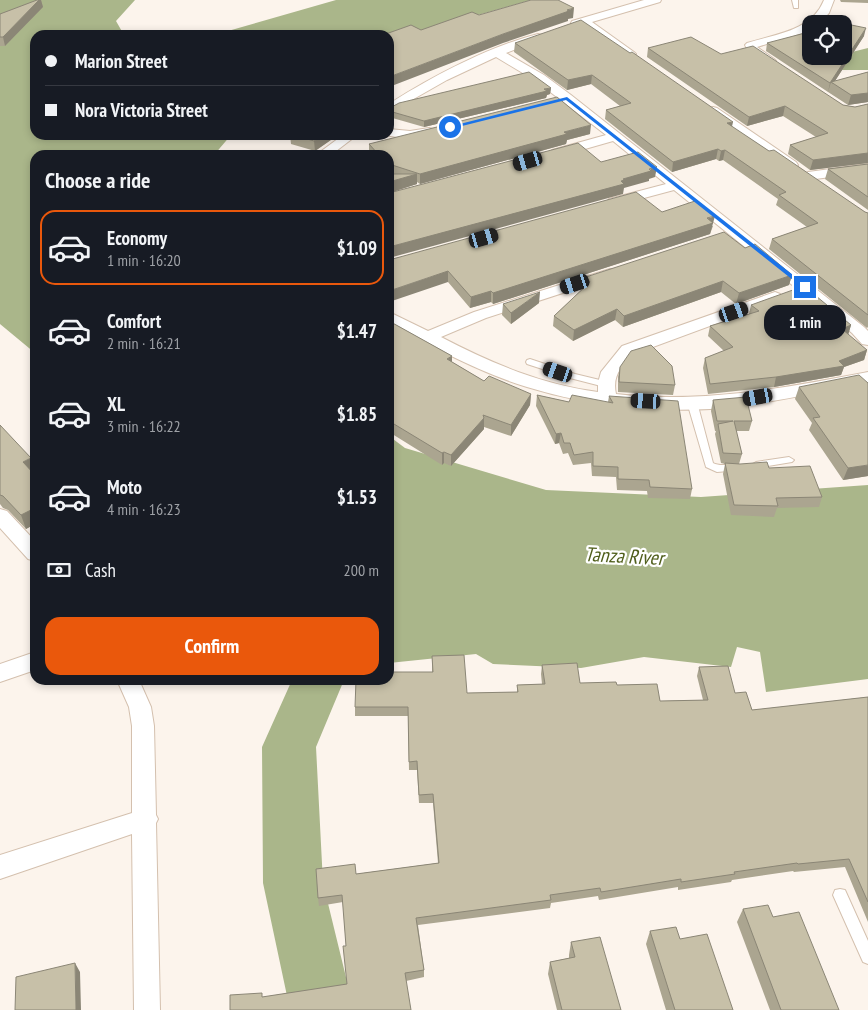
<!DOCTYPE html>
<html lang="en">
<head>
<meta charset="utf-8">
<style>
  :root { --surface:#171b24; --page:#20242c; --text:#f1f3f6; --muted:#9ea1a6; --line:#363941; --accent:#ea580c }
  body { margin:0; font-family:"PT Sans Narrow",sans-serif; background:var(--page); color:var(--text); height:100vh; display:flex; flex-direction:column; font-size:19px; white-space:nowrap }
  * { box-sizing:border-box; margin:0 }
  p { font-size:16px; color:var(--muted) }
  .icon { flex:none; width:28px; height:28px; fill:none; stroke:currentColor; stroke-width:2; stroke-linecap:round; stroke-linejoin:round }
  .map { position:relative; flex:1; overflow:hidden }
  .panel { position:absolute; left:30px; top:150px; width:364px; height:535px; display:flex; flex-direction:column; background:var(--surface); border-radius:15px; box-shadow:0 2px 8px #0003 }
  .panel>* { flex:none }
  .banner { position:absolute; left:30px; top:30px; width:364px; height:110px; border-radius:15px; box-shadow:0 2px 8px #0003; display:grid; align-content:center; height:110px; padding:0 15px; background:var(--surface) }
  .buttons { position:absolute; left:802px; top:15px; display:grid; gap:10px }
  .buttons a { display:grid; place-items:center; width:50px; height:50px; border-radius:10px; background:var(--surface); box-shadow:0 2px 8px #0003; font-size:25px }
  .end { position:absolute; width:22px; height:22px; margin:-11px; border:6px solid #1a73e8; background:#fff; box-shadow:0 0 0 2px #fff }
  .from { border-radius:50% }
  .bubble { position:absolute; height:35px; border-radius:15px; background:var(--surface); box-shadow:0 2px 8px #0003; font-size:16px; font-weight:800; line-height:35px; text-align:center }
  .car { position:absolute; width:15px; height:30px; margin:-15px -8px; border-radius:6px; box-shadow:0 0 4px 1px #0007; background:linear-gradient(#222 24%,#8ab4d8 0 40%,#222 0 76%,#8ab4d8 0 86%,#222 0) }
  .banner b { display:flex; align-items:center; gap:18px; height:48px; font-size:19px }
  .banner b+b { border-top:1px solid var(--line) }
  .banner i { width:12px; height:12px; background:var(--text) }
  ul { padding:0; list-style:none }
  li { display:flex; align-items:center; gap:15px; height:75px; margin:0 10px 8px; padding:0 5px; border:2px solid transparent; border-radius:15px }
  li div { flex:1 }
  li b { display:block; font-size:19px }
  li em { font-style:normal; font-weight:800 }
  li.active { border-color:var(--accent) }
  li>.icon { width:45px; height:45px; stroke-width:1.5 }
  h2 { padding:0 15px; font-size:22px; line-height:60px }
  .pay { display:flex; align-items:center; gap:12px; height:55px; padding:0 15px; font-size:19px }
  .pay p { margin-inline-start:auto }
  .primary-button { display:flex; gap:10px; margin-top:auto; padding:10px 15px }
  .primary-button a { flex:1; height:58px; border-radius:15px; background:var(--accent); color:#fff; font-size:20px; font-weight:800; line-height:58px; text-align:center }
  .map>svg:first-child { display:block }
</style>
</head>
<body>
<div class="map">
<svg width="868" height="1010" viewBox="0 0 868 1010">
  <rect width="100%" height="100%" fill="#fcf4ec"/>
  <path fill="#aab68a" d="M0,0H135L116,21L124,35H35V135H231L214,155H35V353L0,324Z
    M336,0H531L389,40V35H214Z
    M868,48V70H836L831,56H844V54Z
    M389,436L405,448L546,490L701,497L868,485V679L766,692L760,652L737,647L731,667L644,657L581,668L493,664L476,654L389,663Z"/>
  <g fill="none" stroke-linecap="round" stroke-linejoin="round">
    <path fill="#aab68a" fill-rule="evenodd" d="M292,680H344L316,747L323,883L354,1010H290L263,883L262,747Z"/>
    <g stroke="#d4c0ae" stroke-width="2">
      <path id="service" d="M792,0H798V8H794Z
        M530,359L575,374L608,382L609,384L605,387L570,378L527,364L526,362L527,360Z
        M692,399L697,402L713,463C722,468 735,461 742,468L740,470L717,472L706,467L687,402Z
        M789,457L794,460L792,462L756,468L751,465L756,462Z
        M840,889L845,890L868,941V964L863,962L833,895L835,890Z"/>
    </g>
    <g stroke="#d4c0ae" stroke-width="2">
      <path id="minor" d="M644,0H661L660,2L592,22L634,52L636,54L634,56H626L581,25L576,26L571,23L572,21Z
        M824,0H834L829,13L819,24H811V29L806,32L757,47L774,59L776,61L774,63C763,66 749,55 745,45L747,43C776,34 812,31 824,0Z
        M538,34L542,35L544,37L542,39L506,53L544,75L571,95L864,327L868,331V345L862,344L852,333L674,190L614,206L609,205L607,202L609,199L666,184L613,141L557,157L552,156L550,153L552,150L606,135L536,81L496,57L447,80L389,113V104C431,77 490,46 538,34Z
        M713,107L717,108L796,162L798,165L796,168H786L709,114L707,111L709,108Z
        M429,128L433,129L435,132L433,135L410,139L384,135H389V129L410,131Z
        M343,135H357L331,155H316Z
        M868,164V172L808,180L801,176L808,172Z
        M610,269L615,270L617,273L615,276L486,318L441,337C491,363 542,385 598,392V383L601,372L622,346L775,292L780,294L783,297L780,300L634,354C621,366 612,376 616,394C702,404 784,388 868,372V382C826,391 784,400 741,406C670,415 595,408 527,387C478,372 433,347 389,323V312L428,331L474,312Z
        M0,509L7,511L35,541V561L28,559L0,528Z
        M35,652V670L0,682V664Z
        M117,680H139L151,707L154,726L156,815L158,819L156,823L160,1010H134L132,834L0,879V855L132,813V726L129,707Z"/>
    </g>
    <use href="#service" fill="#fff" fill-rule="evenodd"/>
    <use href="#minor" fill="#fff" fill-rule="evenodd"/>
  </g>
  <path fill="#aba590" d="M37,0H41L43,7L5,46H0V14Z
    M840,0H868V3L841,2Z
    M810,36H864L835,81L868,72V102L848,105L828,92L829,90L828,92L766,51L767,43Z
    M515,43L732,127L769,151L865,212L868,213V327L867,328L769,249L772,239L807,227L776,205L778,199L723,160L719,161L716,159L672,172L605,119L606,110L620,106L591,84L567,90L514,52Z
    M648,48L721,54L843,105L855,107L868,104V163L810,170L788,154L790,145L816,137L783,116L747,126L647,57Z
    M551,88L550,94L547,95L546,98L424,127L389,117V107L390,108Z
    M590,134L567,140L566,144L420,184L417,182V184L389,193V155H371L369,153V144Z
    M290,135H338L315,151L291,144Z
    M868,164V210L825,179L828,169Z
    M662,212L713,226L710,234L493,304L491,302L470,308L448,282L389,260Z
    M745,248L792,275L789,285L736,304L721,292L623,327L615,320L573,341L553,326L554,316L585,287L586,277Z
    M539,303L511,324L502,315L503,304Z
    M751,305L851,325L848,335L867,350L864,360L844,367L841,375L774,387L708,394L703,368L705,358L724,351L708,336L710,326L749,314Z
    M389,321L452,356V362L484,381L531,394L530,405L511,436L484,427V429L451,466L444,463L442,465L389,432Z
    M620,367L675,385L673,395L618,392V377Z
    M799,387L868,476L843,480L809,430L812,423L795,399Z
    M537,395L569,402H608L609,396L692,489L690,499L648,498L647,491L617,490L616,477L592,476L591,463L573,465L568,453L563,454L559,443L555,444L536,406Z
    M713,400L752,421L749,431H736L742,454L739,464L769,468L822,497L819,507L777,508L774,517L731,515L723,474L725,464L721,463L715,434L716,431H715L711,411Z
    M0,425L35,475V524L26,529L8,510L3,508L0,504Z
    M432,656L467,693L517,692V685L542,684L541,674L542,665L580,683L617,685L660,701L703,700L697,676L699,667L735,693L752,710L868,697V922L845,867L794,872L793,871L732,880L731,882L678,890V887L599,900L598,896L551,903L550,908L418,925L424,970V977L406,981L263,997L347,984L346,946L343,902L319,906L318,898L356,874L438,863L433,803H419L417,770H409L408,716H355V707L432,672Z
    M743,909L773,917L839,1010H770L737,922Z
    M650,931L680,939L733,1010H666L646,944Z
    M571,942L621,1010H557L548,974L550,962L569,958V955Z"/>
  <path fill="#8b8676" d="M39,0H41L43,7L5,46L3,37Z
    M574,8L573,18L568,19V21L503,43L389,87V77L503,34Z
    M866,28L864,36L833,84L831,82L828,92L830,83Z
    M592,75L591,84L567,90L568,80Z
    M551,88L550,94L547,95L546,98L424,127V121Z
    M868,93V102L848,105L851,95Z
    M785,106L783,116L747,126L749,117Z
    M733,122L731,131L727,123Z
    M591,125L590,134L567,140L566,144L420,184V174L564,132Z
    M323,135H338L315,151L314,141Z
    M718,149L716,159L672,172L673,162Z
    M725,150L723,160L719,161L721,151Z
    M868,153V163L810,170L813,160Z
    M657,167L655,177L649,179V181L624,188L623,194L389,258V247L621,181L623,179Z
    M417,174V184L389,193V182Z
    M715,216L710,234L493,304V293Z
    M448,271V282L389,302V291Z
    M792,275L789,285L736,304L739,293Z
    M723,281L721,292L623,327L624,316Z
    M491,291V302L470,308L471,297Z
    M540,292L539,303L511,324V313Z
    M617,309L615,320L573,341L574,330Z
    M851,325L848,335L842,329Z
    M867,350L864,360L844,367L841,375L774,387L776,377L839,361Z
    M452,356V367L447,359Z
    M531,394L530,405L511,436V425Z
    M484,418V429L451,466V455Z
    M561,433L559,443L555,444L556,434Z
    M444,452V463L442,465V453Z
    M31,458L35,472L28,475L23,462Z
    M868,465V476L843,480L848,468Z
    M33,509L35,514V524L26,529L21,515Z
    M146,680H156L148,685Z
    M75,963L80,972L81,1010H76Z"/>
  <path fill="#c7c0a8" stroke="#8b8676" d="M37,0H39L3,37H0V14Z
    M531,0H558L574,8L567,10L569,11L503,34L389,77V35H383L411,25L421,30L472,12L479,15Z
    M822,19L866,28L830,83L767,43L805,33L810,36L811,34V56H844V24H819Z
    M581,20L630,53L632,52L733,122L727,123L769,151L774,150L865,212L868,213V315L772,239L818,223L779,195L786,192L725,150L721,151L718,149L673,162L606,110L631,103L592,75L568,80L515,43Z
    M691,37L721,54L753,46L843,105L855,107L868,104V153L813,160L790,145L828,133L785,106L749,117L648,48Z
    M529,72L551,88L544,89L547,91L424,121L389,111V107L390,108L399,103Z
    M868,72V93L851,95L831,82Z
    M557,97L591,125L564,132L567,134L420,174L389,164V155H379L369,144Z
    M294,135H323L314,141Z
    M578,143L601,162L638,152L657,167L649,169L651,171L623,179L625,180L621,181L624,184L389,247V193Z
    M868,164V197L828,169Z
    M389,174H417L389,182Z
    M636,192L662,212L695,201L715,216L707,218L713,223L493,293L491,291L471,297L448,271L389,291V260Z
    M724,232L745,248L755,244L792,275L739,293L723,281L624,316L617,309L574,330L554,316L590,282L586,277Z
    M804,286L851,325L842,329L867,350L839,361L844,366L776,377L710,384L705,358L733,347L710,326L759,311L751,305Z
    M540,292L511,313L503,304Z
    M389,321L452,356L447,359L484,381L489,376L531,394L511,425L483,415L484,418L451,455L444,452L442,453L389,421Z
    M651,345L672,366L675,385L619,382L620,367L631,351Z
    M859,375L868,383V465L848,468L813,418L820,417L799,387Z
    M537,395L569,402L572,395L613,403L609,396L678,401L692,489L650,487L649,480L618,479V467L593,466V452L574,455L570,443H564L561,433L556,434Z
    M746,397L752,421H734L742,454L723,453L718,424L733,421H717L713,400Z
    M0,425L31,458L23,462L35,475V511L33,509L21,515L3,496L0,495Z
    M767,462L769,468L810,466L822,497L776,498L778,506L734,505L725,463L740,464Z
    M464,655L467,693L518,692L517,685L545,684L542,665L577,663L580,683L616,682L617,685L657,684L660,701L708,700L699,667L728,666L735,693L746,692L752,710L868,697V902L849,859L798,864L797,863L734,872L735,874L681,882V879L601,892L600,888L550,895L551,900L416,918L424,970L405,973L411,1010H230V995L262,993V997L347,984L343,946H346L342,895L318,898L316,869L355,864L356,874L439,863L433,794L419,795L417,761L409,762L408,707H355L356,680H389V672H433L432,656Z
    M768,905L773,917L799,912L839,1010H781L743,909Z
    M676,927L680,939L707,934L733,1010H675L650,931Z
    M600,937L621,1010H562L550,962L575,957L571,942Z
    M75,963L76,1010H15L16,977Z"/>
  <path fill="#1a73e8" d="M567,97L807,286V288H803L566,100L450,129L448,127Z"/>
  <g text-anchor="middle" stroke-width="4.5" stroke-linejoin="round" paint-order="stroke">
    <g font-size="20" font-style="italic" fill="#505f1c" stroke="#fff">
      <text transform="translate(624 556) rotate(3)" y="7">Tanza River</text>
    </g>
  </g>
</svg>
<div class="buttons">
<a><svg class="icon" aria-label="locate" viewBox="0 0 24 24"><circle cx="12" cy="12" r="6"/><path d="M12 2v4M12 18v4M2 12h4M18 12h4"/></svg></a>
</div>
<i class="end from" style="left:450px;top:127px"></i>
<i class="end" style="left:805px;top:287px"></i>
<div class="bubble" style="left:764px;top:305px;width:82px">1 min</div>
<i class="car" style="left:528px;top:161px;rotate:254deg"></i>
<i class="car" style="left:484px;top:238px;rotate:74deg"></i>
<i class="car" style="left:575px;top:284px;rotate:252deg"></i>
<i class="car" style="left:734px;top:312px;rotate:71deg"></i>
<i class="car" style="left:558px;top:372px;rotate:289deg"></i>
<i class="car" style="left:758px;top:397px;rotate:260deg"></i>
<i class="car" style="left:646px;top:401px;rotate:273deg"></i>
<div class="banner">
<b><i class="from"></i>Marion Street</b>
<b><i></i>Nora Victoria Street</b>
</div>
<section class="panel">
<h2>Choose a ride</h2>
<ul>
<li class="active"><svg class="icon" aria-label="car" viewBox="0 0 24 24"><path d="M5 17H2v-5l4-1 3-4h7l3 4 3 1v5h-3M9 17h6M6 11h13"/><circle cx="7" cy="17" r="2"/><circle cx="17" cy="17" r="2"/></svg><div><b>Economy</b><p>1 min · 16:20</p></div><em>$1.09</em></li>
<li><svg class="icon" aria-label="car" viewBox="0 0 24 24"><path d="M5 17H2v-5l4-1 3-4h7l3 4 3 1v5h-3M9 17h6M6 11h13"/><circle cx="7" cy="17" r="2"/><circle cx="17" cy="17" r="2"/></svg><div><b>Comfort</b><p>2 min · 16:21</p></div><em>$1.47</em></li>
<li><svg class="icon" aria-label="car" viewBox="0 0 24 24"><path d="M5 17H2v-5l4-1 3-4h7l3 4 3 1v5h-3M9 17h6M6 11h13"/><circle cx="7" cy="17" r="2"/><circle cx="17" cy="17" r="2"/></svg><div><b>XL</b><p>3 min · 16:22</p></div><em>$1.85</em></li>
<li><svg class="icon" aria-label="car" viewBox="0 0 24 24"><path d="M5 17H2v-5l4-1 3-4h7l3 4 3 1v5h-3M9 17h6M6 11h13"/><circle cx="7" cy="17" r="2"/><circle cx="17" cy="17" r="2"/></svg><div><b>Moto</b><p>4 min · 16:23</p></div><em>$1.53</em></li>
</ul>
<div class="pay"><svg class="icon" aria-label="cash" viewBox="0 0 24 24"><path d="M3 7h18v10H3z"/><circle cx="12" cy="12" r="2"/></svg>Cash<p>200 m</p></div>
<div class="primary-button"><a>Confirm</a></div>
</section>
</div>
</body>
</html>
